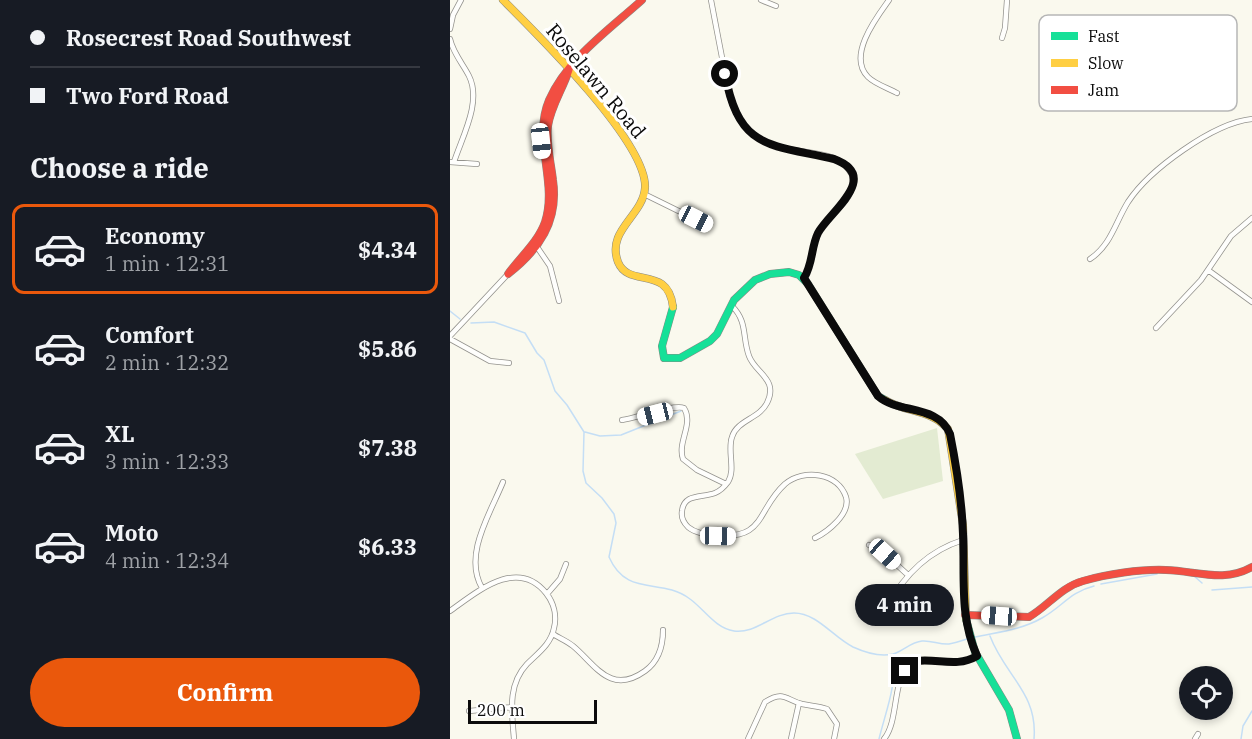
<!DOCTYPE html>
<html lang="en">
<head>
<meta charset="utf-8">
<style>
  :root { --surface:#171b24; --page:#20242c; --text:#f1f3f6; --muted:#9ea1a6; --line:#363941; --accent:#ea580c }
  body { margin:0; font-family:"IBM Plex Serif",serif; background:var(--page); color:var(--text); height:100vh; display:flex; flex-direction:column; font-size:22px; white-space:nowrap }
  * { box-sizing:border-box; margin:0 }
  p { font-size:20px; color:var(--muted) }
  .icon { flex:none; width:33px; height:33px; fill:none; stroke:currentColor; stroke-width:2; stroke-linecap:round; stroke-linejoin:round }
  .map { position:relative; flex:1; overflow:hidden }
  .side { display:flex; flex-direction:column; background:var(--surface); width:450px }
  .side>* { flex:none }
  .guide { display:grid; align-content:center; height:132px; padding:0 30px; background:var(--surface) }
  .tools { position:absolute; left:729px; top:666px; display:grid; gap:12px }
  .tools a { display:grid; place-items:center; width:54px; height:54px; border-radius:50%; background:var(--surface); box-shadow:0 3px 9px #0003; font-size:30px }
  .scale { position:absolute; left:18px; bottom:15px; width:129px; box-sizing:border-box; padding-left:6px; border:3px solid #0b0b0b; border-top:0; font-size:16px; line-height:21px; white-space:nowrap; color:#0b0b0b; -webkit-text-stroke:4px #fff; paint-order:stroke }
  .end { position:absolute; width:27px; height:27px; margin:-14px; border:8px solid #0b0b0b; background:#fff; box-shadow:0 0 0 3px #fff }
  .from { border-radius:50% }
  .bubble { position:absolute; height:42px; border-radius:21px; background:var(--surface); box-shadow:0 3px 9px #0003; font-size:20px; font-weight:700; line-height:42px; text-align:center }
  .car { position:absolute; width:18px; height:36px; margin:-18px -9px; border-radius:8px; box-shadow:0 0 4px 2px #0007; background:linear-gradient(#fff 24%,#345 0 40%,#fff 0 76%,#345 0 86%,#fff 0) }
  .guide b { display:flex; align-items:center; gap:21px; height:57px; font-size:22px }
  .guide b+b { border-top:2px solid var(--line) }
  .guide i { width:15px; height:15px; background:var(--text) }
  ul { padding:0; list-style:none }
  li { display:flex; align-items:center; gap:18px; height:90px; margin:0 12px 9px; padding:0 18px; border:3px solid transparent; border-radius:12px }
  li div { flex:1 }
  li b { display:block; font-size:22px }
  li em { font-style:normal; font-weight:700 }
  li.on { border-color:var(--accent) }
  li>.icon { width:54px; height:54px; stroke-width:1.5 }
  h2 { padding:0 30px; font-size:27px; line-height:72px }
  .cta { display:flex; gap:12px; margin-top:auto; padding:12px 30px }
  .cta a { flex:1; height:69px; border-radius:36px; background:var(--accent); color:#fff; font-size:24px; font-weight:700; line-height:69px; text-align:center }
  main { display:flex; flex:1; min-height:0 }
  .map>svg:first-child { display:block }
</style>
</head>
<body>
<main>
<section class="side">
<div class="guide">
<b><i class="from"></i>Rosecrest Road Southwest</b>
<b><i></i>Two Ford Road</b>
</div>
<h2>Choose a ride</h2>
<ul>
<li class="on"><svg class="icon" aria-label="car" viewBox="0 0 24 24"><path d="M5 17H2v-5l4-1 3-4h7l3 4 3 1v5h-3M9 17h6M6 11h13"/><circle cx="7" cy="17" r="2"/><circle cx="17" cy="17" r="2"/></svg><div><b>Economy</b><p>1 min · 12:31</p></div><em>$4.34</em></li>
<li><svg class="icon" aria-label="car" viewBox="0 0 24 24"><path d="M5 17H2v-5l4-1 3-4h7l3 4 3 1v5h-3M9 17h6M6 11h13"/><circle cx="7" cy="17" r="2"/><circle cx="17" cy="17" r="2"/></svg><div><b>Comfort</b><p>2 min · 12:32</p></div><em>$5.86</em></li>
<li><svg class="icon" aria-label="car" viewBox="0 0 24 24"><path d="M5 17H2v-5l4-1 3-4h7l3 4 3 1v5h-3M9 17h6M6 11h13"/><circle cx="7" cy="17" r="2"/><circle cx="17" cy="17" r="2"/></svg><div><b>XL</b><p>3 min · 12:33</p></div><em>$7.38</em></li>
<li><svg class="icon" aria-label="car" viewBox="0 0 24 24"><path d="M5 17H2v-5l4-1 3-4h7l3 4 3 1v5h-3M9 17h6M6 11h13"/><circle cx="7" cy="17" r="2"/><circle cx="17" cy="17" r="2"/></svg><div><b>Moto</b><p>4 min · 12:34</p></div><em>$6.33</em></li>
</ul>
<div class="cta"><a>Confirm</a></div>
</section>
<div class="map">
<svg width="802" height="739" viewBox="0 0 802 739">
  <rect width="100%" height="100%" fill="#faf9ee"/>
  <path fill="#e3ebd2" d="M487,428L493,481L433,499L405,454Z"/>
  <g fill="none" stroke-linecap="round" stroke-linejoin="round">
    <path stroke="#c4def5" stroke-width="1.5" d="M0,311L10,319
      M21,323L44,322L75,333L87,353L94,360L105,391L117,405L134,432L133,471L136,483L152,498L164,514L166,523L159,557C177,598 211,577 240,599C254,609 265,628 284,631C306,634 322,613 344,613C367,613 383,637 403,647C414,652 430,657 443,654C453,651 461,642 472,641C481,640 490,645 499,644C505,643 511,641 517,639
      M135,432L150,436L171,435L231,411
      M744,576L752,583
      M651,584L707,574
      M762,590L802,587
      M540,636C555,676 588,693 584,739
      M525,637C548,632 571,630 592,618C612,607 620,592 644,586
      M429,739C436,710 447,686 443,655
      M791,739L793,726L802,711"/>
    <g stroke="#93928d" stroke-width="6">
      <path id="street" d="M261,0L279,94C302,178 380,131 402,175C407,200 382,211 370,229C361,244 364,264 354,278
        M311,0L326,6
        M439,0C426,18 397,56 418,77C425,84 438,88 447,93
        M0,29L3,15L11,0
        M552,38L555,28L557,0
        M0,39C3,53 13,64 19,76C32,102 12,137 4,162
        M0,162L27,164
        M194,194L257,225
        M85,244L100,266L109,301
        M640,259C661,245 665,223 678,202C699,170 763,123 802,119
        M758,270L802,302
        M282,306C298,322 292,337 299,356C305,373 329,379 317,403C309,419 287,420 282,437C277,451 286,469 278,482C275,486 270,491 265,493C252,498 234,493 232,511C231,517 234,523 238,527C245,533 255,534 264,535C316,541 306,510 335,484C354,468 388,473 396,497C401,514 377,532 365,538
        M706,328L751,280L781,236L802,218
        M0,336L58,274
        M0,339L40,361L59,363
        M172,420C187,418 223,404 234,408C244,424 227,442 233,459L247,470L276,484
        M419,545L435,554L458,575
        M32,588C13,555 40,514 53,482
        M97,594L110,579L116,564
        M437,607C454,575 478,551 513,540
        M0,611C27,592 67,557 96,593C104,603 107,616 104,628C101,644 88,653 77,664C57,685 62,713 64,739
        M103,634C109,638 117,641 123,646C145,664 160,696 195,671C209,661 213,646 213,630
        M19,711L62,707
        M298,739L315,702C334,690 336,700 352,704C361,706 368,706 377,709L387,724L384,739
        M341,739L349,703
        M434,739C450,720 441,674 463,662C478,655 501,671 527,656
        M745,739L748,734"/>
    </g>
    <g stroke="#898984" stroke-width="8">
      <path id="fast" d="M223,307L212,346L214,358H230L260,341L267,334L284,300L305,280L320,274L339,272L349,275L358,284L428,396L435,400
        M516,619L525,652L559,710L567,739"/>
    </g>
    <g stroke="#898984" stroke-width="8">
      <path id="slow" d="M53,0C86,33 198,143 195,188C193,216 156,230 168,262C179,289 218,264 223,307
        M435,400C456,413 481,409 498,429L513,525L516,619"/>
    </g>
    <g stroke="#898984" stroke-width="8">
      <path id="jam" d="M119,70C113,89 101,106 98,126C96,144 101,162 103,180C109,221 89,250 58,274C70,257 88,242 95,222C108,182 82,140 99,100C117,59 160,29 192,0
        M515,615L579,617C598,606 611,587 633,581C657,574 690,569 716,570C747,571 774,583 802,567"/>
    </g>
    <use href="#street" stroke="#fefefc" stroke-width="4.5"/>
    <use href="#fast" stroke="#16e098" stroke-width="7"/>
    <use href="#slow" stroke="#ffcf43" stroke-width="7"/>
    <use href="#jam" stroke="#f24e42" stroke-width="7"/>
  </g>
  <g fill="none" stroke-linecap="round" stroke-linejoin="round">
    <path stroke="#0b0b0b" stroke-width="8" d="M275,74C289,150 319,144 384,159C432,177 379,212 368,233C361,247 363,264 354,278L428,396C448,414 488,404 500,434C506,464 512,503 513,534C515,576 509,616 527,656C506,668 488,658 466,661L455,671"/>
  </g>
  <g text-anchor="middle" stroke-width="6" stroke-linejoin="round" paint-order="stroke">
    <g font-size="20" fill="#0b0b0b" stroke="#fff">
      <text transform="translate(146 81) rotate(50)" y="7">Roselawn Road</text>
    </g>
  </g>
  <rect x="589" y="15" width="198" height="96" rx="9" fill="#fff" stroke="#b6b6b6" stroke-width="1.5"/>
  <rect x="601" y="32" width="27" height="8" fill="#16e098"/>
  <rect x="601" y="59" width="27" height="8" fill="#ffcf43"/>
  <rect x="601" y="86" width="27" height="8" fill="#f24e42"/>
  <g font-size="16" fill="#0b0b0b">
    <text x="638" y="42">Fast</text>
    <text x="638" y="69">Slow</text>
    <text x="638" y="96">Jam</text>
  </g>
</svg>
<div class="tools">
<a><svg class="icon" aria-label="locate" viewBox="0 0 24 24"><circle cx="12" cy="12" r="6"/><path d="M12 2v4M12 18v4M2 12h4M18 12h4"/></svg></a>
</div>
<div class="scale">200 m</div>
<i class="end from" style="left:275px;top:74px"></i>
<i class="end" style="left:455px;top:671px"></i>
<div class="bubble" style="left:405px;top:584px;width:99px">4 min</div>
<i class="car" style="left:91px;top:141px;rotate:174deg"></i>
<i class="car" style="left:246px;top:219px;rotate:117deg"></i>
<i class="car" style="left:205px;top:414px;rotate:256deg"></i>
<i class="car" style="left:268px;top:536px;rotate:91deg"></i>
<i class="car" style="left:435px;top:554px;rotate:132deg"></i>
<i class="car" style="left:549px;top:616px;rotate:274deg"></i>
</div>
</main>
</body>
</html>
